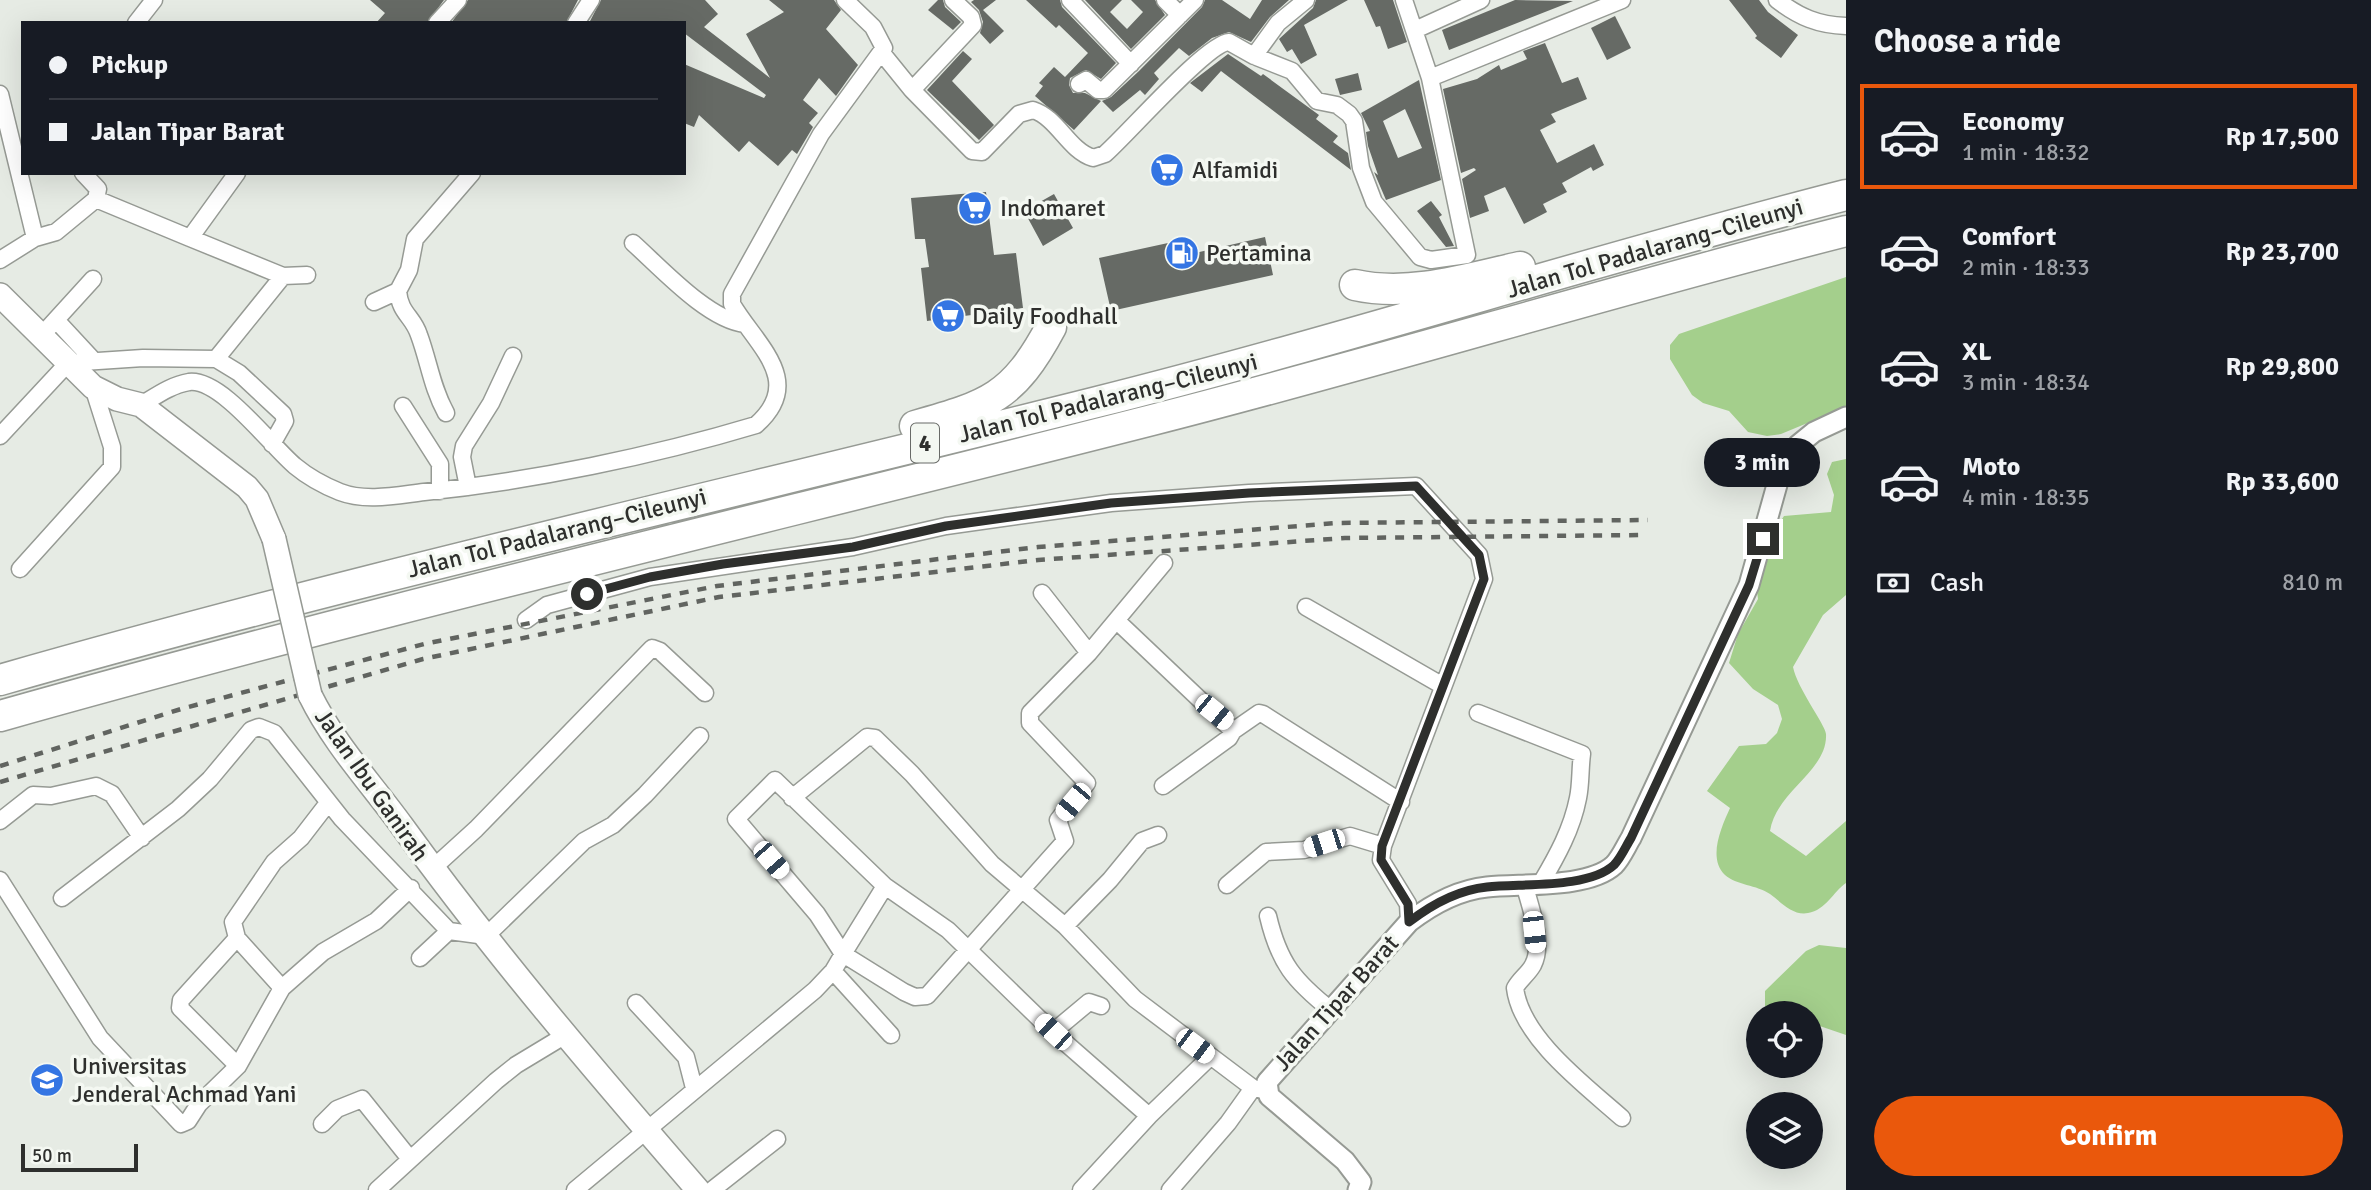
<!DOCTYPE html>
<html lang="en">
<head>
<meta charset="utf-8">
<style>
  :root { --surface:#171b24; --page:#20242c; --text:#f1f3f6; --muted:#9ea1a6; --line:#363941; --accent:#ea580c }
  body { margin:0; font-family:Signika,sans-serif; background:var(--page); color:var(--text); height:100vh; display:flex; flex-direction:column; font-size:26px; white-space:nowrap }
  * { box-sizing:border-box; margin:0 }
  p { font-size:23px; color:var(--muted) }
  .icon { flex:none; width:38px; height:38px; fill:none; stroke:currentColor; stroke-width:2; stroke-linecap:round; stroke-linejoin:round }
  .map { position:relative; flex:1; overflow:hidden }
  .side { display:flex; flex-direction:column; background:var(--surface); width:525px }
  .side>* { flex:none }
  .top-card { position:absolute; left:21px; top:21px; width:665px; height:154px; border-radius:0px; box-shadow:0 7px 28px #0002; display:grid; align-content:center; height:154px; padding:0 28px; background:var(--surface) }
  .buttons { position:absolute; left:1746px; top:1001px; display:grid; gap:14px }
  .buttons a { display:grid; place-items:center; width:77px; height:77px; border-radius:50%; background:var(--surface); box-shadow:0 7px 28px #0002; font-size:35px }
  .scale { position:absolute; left:21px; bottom:18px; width:117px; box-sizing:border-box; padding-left:7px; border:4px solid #2e2f2d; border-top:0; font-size:19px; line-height:24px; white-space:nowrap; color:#2e2f2d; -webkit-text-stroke:5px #f4f8f2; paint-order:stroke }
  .end { position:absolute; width:32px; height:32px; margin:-16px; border:9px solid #2e2f2d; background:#fff; box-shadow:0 0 0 4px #fff }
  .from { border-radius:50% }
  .bubble { position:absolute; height:49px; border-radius:24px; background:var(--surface); box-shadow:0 7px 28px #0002; font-size:23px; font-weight:700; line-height:49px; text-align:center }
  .car { position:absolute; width:21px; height:42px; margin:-21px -10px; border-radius:9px; box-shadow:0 0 5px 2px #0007; background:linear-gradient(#fff 24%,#345 0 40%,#fff 0 76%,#345 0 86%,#fff 0) }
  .top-card b { display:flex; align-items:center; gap:24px; height:66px; font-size:26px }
  .top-card b+b { border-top:2px solid var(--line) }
  .top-card i { width:18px; height:18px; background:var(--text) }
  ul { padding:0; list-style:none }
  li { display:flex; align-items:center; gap:21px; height:105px; margin:0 14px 10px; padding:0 14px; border:4px solid transparent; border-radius:0px }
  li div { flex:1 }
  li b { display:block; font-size:26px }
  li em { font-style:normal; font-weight:700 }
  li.on { border-color:var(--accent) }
  li>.icon { width:63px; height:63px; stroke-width:1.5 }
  h2 { padding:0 28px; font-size:32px; line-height:84px }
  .pay { display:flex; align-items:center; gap:18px; height:77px; padding:0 28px; font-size:26px }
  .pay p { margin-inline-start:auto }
  .primary-button { display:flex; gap:14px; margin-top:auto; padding:14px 28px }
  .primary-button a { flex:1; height:80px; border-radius:42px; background:var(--accent); color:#fff; font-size:28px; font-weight:700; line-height:80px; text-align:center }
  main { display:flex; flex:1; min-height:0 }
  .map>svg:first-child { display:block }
</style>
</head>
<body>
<main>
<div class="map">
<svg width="1846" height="1190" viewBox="0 0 1846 1190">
  <rect width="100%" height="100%" fill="#e6ebe4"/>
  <path fill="#a4cf8c" d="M1846,277V407L1781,434L1767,436L1748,432L1729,411L1703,403L1692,395L1670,359V345L1679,334Z
    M1846,459V595L1823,615L1793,667C1797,688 1825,724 1826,734C1828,771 1776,791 1770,831L1806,856L1846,821V883C1833,892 1826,910 1808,913C1793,916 1781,902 1770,894C1757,885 1736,885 1725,875C1707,858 1722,826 1730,808L1707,791L1739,746L1766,744L1777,733L1782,719L1778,705L1753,689L1729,663L1738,634L1758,599L1757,591L1780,522L1784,516L1831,512L1834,495L1827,474L1832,462Z
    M1819,945L1846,948V1035L1811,1023V1013H1786L1765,1006V991L1806,951Z"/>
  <path fill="#666a65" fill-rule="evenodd" d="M370,0H444L427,23H376L385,13Z
    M468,0H578L566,23H451Z
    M601,0H705L718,14L704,27L770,78L746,34L784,12L769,0H834L841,10L826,29L858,65L836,96L819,78L803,100L818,113L809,123L813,127L797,154L792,150L778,166L749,141L739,152L699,115L694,127L684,123V64L764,98L766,95L684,33V23H589Z
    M938,0H943L945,7L961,22L953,30L928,10Z
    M974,0H996L983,10L1004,31L990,44L980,33L983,22L979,10L971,2Z
    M1026,0H1060L1062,7L1116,63L1101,79L1086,70L1070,78L1069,85L1073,93H1085L1101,101L1074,130L1035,96L1043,86L1039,83L1054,67L1065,77L1088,53L1059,25L1056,28Z
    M1085,0H1122L1110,12L1127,29L1143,12L1131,0H1155L1165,15L1131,49Z
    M1205,0H1222L1250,19L1262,0H1289L1270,17L1251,42L1229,32L1212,38L1189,56L1179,48L1154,73L1159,79L1145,95L1140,90L1113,112L1102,101L1111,97L1139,71L1202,7Z
    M1316,0H1348L1304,25L1317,55L1301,64L1292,49L1287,52L1279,39L1313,8Z
    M1364,0H1393L1407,42L1388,49L1380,26L1376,27Z
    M1515,0L1573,1L1449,50L1442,30Z
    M1729,0H1759L1768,12L1798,35L1781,58L1755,38L1757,36Z
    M1615,16L1631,48L1607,60L1591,28Z
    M1545,43L1562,83L1578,77L1587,99L1551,114L1556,122L1540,130L1557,163L1594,144L1604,165L1593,171L1591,167L1562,183L1567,192L1543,204L1547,212L1524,224L1505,187L1484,196L1489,211L1470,218L1462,179L1476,170L1474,168L1461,173L1443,89L1477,79L1499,65L1501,70L1527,59L1523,51Z
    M963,51L972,59L952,81L994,125L979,140L927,90Z
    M1228,54L1261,76L1263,74L1319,115L1316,119L1338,136L1333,142L1348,153L1351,170L1221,71L1202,92L1190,83Z
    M1358,73L1362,90L1340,95L1335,79Z
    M1419,80L1441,180L1386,200L1374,172L1378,175L1368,146L1366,132L1370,131L1361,113ZM1405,109L1422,148L1398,158L1383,121Z
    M986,192L994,255L1016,253L1023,308L927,321L921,268L929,267L925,239H915L911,198Z
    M1054,194L1073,228L1043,246L1024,211Z
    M1431,201L1442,215L1439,217L1454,246L1446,247L1417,211Z
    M1265,237L1273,275L1111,311L1099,258L1168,243L1195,253Z"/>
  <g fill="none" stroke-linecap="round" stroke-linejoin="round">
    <g stroke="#969a94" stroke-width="19">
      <path id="minor" d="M1070,0L1131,64
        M1165,0L1180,15
        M1777,0C1799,17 1818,25 1846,26
        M136,23L154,0
        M437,23L458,0
        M576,23L591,0
        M1415,30L1481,0
        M882,53L912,90L972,151L982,152L1019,114L1033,110C1058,118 1068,150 1093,158L1105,154C1127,135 1207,43 1229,42L1254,56L1292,71L1317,101L1337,105L1349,114L1354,121L1361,168L1374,202L1420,257L1431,260L1467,255L1430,78L1404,0
        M1254,56L1278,23L1306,0
        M1430,78L1622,0
        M1079,84L1086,80L1098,90H1104L1195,0
        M912,90L973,25L971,17L953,0
        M0,94L35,238
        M83,173L98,189L96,199
        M190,238L283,276L307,275
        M633,243C661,268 708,320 745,324
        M0,260L35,238L56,232L96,199L190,238L237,173
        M398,291C400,314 413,316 419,335C429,362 432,388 446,413
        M374,302L398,291L409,270L415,239L472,173
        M56,320L94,361
        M42,335L93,279
        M216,359L239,373L283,414L285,421L272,444
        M141,405C156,396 171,385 189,382C221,378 271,446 295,466C307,476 325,486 340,492C366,502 398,495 424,492C532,481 653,456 756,425C806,381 756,345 732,304V294L821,134L884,48L873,27L845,0
        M403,406L440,464V491
        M0,436L68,363L143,358L216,359L283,276
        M468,487L462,457L464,446L491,403L513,356
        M20,569L112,467V447L93,387
        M1042,593L1089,653
        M1306,607L1443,686
        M526,620L547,605L650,577L853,547L946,526L1111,503L1249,493L1416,486L1479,555L1484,579L1383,846L1381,860L1408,904L1409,922
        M1117,621L1233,731L1229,738L1163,786
        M1478,713L1582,754C1580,768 1581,784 1578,798C1572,829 1557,856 1541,883
        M1233,731L1259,713L1263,714L1401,802
        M775,780L885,886L843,954L817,914L736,819Z
        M792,798L867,737L875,738L912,774L992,864L1065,926L1135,999L1253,1088
        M328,803L301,838L274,862L233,922L237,938L282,988L323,952L376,921L411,888
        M0,821L33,795L51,796L96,786L112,794L142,838
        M432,869L476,829L652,648L660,651L705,693
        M0,880L100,1038L181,1124L188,1121L199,1104L238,1066L282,988
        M1227,885L1266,852L1304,850L1350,836L1383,846
        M885,886L948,930L1053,1032L1149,1116
        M1525,887C1531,909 1544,944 1533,965C1528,974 1520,979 1515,988C1521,1038 1586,1086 1622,1118
        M62,898L178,809L210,779L251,730L259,727L274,733L342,819L449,931
        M1268,916C1279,963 1294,981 1332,1011
        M1065,926L1110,880L1142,841L1158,835
        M237,938L181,1000L180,1008L238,1066
        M420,958L449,931L486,936L584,841L613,825L645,795L700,736
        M833,971L891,1035
        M636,1003L686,1057L694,1088
        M1053,1032L1089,1002L1101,1006
        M322,1124L337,1109L362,1099L410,1159
        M377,1190L496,1081L516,1065L564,1036
        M575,1190L815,990L833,971L843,954L904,992L915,997L927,996L1065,841L1058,820L1087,783L1030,723V713L1089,653L1164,563
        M712,1190L777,1139
        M1081,1190L1149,1116L1210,1057
        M1170,1190L1228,1123L1253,1088L1263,1090"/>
    </g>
    <g stroke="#969a94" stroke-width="23">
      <path id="tertiary" d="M1358,1190L1361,1182L1345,1161L1269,1096L1267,1082L1409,922C1431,905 1458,890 1487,887C1520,883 1588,889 1614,865C1621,858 1626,846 1631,838L1749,585L1780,474L1798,445L1814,432L1846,417"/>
    </g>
    <g stroke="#969a94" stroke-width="26">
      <path id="secondary" d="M0,295L93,387L117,399L141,405L247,487L257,499L274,539
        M310,695C334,744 370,782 402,826C494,953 595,1071 698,1190"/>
    </g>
    <g stroke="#969a94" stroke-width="33">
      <path id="motorway" d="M1355,285C1409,297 1467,279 1520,267
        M915,426C989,405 1013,398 1051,327
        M0,680C363,576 731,494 1097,402C1348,339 1595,259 1846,195
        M0,716C382,608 768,518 1152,420C1384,361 1613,290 1846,231"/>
    </g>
    <use href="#minor" stroke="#fff" stroke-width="16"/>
    <use href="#tertiary" stroke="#fff" stroke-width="19"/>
    <use href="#secondary" stroke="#fff" stroke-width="23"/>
    <use href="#motorway" stroke="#fff" stroke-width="30"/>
    <path stroke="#616460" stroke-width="4.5" stroke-dasharray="9 9" stroke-linecap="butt" d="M0,766L181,709L424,644L717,586L1038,547L1336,523L1648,520
      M0,782L423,659L719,597L1038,560L1345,538L1643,535"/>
    <g stroke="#969a94" stroke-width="26" stroke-linecap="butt">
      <path id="secondary-bridge" d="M274,539L310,695"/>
    </g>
    <use href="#secondary-bridge" stroke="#fff" stroke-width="23"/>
  </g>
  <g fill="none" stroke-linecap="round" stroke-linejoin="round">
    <path stroke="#2e2f2d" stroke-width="9" d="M587,594L650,577L723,564L853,547L946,526L1111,503L1249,493L1416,486L1479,555L1484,579L1382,846L1381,860L1408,904L1409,922C1431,905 1458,890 1487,887C1520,883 1588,889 1614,865C1621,858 1626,846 1631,838L1749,585L1763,539"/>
  </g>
  <defs>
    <g id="supermarket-disc" transform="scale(1.75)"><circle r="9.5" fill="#3475e3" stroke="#f4f8f2"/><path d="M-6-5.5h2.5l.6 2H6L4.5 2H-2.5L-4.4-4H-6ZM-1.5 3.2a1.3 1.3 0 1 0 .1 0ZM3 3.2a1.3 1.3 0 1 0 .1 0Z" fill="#fff"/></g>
    <g id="fuel-disc" transform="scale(1.75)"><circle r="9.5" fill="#3475e3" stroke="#f4f8f2"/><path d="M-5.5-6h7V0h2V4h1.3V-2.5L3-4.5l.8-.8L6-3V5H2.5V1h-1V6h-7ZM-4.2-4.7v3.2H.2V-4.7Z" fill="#fff"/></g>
    <g id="university-disc" transform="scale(1.75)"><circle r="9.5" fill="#3475e3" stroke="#f4f8f2"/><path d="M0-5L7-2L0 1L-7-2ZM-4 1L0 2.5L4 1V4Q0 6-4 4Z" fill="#fff"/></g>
  </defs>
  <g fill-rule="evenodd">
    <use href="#supermarket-disc" x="1167" y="170"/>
    <use href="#supermarket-disc" x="975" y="208"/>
    <use href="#fuel-disc" x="1182" y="253"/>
    <use href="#supermarket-disc" x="948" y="316"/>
    <use href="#university-disc" x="47" y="1080"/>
  </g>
  <g text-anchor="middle" stroke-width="7" stroke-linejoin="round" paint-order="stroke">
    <rect fill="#f4f8f2" stroke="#696b68" stroke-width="2" x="911" y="423.5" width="28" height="39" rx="5"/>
    <g font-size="23" font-weight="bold" fill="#2e2f2d">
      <text x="925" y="451">4</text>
    </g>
    <g font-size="24" fill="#2e2f2d" stroke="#f4f8f2" text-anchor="start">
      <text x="1192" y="178">Alfamidi</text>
      <text x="1000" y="216">Indomaret</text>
      <text x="1206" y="261">Pertamina</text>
      <text x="972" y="324">Daily Foodhall</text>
      <text x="72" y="1074">Universitas<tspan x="72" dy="28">Jenderal Achmad Yani</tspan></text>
    </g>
    <g font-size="24" fill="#2e2f2d" stroke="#f4f8f2">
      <text transform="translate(1655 248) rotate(-16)" y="8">Jalan Tol Padalarang–Cileunyi</text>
      <text transform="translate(1108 398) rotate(-14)" y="8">Jalan Tol Padalarang–Cileunyi</text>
      <text transform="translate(557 533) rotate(-14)" y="8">Jalan Tol Padalarang–Cileunyi</text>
      <text transform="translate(372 785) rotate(55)" y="8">Jalan Ibu Ganirah</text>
      <text transform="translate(1336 1003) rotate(-48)" y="8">Jalan Tipar Barat</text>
    </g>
  </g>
</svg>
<div class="buttons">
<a><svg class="icon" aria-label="locate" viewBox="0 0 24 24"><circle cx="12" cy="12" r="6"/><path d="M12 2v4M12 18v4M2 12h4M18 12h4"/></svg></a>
<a><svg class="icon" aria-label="layers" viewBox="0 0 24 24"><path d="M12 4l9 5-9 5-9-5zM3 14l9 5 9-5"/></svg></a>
</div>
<div class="scale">50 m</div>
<i class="end from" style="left:587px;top:594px"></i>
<i class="end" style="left:1763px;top:539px"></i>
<div class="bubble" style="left:1704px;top:438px;width:116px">3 min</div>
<i class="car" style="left:1214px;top:712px;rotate:129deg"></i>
<i class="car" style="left:1073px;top:802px;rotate:220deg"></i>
<i class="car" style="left:1324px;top:843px;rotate:252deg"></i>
<i class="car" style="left:771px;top:860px;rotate:139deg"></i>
<i class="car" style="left:1534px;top:932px;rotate:174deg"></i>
<i class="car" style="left:1053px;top:1032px;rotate:313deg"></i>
<i class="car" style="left:1195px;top:1046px;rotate:127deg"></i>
<div class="top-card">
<b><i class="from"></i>Pickup</b>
<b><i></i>Jalan Tipar Barat</b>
</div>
</div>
<section class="side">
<h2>Choose a ride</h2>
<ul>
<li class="on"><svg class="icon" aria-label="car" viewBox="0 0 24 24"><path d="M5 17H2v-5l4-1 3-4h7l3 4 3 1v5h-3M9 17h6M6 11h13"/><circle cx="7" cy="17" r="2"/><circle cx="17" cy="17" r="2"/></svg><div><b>Economy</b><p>1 min · 18:32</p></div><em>Rp 17,500</em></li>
<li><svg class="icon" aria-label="car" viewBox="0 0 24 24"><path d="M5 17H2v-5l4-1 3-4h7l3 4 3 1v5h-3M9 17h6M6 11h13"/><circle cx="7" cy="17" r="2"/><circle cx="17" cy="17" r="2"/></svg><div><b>Comfort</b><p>2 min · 18:33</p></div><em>Rp 23,700</em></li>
<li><svg class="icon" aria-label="car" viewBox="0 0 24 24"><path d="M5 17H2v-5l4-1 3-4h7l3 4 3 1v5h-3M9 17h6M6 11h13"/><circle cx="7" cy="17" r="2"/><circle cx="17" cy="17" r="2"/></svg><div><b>XL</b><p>3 min · 18:34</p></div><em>Rp 29,800</em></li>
<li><svg class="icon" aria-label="car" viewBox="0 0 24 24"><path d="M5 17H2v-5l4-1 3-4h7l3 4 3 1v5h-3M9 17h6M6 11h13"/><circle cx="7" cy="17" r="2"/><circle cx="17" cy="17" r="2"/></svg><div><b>Moto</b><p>4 min · 18:35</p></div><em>Rp 33,600</em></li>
</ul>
<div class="pay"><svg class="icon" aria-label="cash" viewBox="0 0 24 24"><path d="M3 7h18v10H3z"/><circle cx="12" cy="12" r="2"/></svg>Cash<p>810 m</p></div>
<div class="primary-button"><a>Confirm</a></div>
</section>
</main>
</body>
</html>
